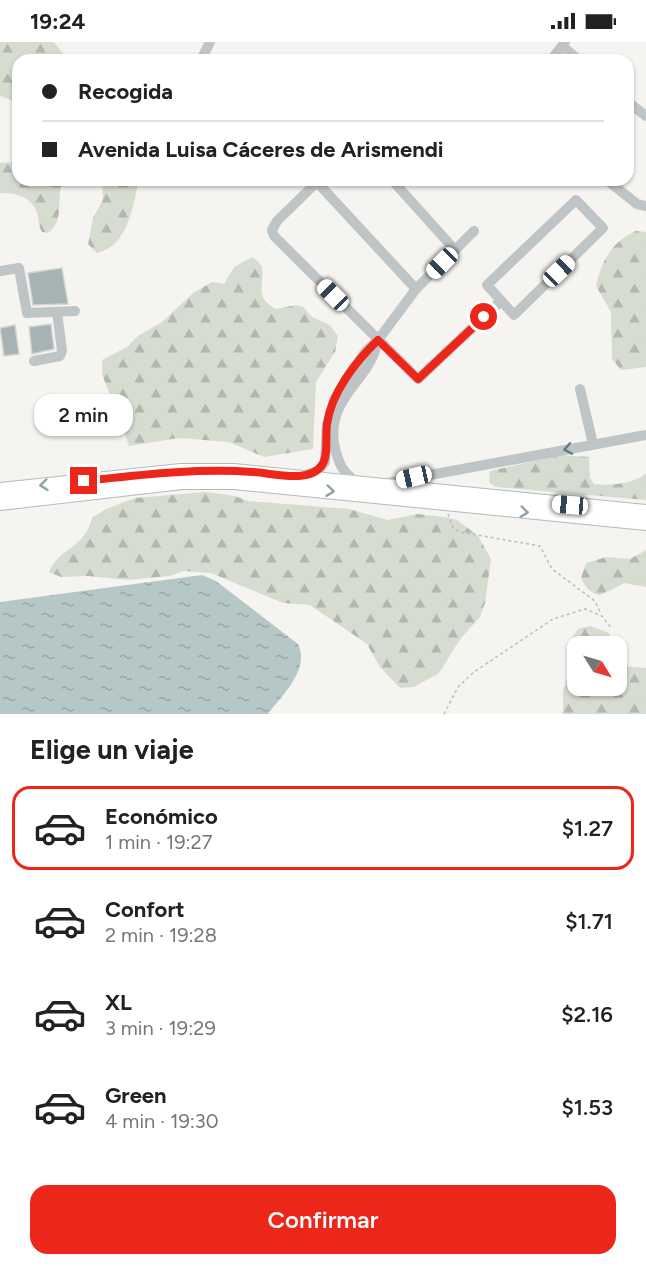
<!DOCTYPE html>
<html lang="es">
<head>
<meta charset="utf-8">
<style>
  :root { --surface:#fff; --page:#f2f2f2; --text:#222; --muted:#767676; --line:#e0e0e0; --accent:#ec271a }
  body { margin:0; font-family:Figtree,sans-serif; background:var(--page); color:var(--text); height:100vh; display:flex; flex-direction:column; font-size:22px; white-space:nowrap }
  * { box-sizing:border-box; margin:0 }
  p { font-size:20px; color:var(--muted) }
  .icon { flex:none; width:33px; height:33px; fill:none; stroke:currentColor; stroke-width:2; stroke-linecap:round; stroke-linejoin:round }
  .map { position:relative; height:672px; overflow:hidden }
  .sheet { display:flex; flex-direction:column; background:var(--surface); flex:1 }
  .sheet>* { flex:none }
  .top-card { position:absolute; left:12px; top:12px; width:622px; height:132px; border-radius:18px; box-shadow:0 2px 4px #0004; display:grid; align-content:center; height:132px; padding:0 30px; background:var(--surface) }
  .needle { width:39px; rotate:127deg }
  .fabs { position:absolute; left:567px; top:594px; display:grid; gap:12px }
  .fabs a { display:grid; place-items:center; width:60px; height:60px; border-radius:12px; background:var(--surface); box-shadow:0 2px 4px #0004; font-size:30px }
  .end { position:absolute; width:27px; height:27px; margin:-14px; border:8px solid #ec271a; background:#fff; box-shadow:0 0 0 3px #fff }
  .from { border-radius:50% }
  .bubble { position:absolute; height:42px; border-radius:18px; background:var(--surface); box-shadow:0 2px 4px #0004; font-size:20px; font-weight:600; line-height:42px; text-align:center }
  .car { position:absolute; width:18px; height:36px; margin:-18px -9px; border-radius:8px; box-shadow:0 0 4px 2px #0007; background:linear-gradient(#fff 24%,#345 0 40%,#fff 0 76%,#345 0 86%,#fff 0) }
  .top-card b { display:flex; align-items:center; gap:21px; height:57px; font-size:22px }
  .top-card b+b { border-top:2px solid var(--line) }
  .top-card i { width:15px; height:15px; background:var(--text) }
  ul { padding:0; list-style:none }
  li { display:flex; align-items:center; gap:18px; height:84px; margin:0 12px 9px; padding:0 18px; border:3px solid transparent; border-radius:18px }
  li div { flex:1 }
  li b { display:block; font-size:22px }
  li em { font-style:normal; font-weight:600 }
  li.active { border-color:var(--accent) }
  li>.icon { width:54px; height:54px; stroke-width:1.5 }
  h2 { padding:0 30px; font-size:27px; line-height:72px }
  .action { display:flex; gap:12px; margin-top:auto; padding:12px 30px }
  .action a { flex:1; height:69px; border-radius:18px; background:var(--accent); color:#fff; font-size:24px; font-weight:600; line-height:69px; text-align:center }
  .status { display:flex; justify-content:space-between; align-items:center; height:42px; padding:0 30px; background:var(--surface); direction:ltr }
  .status svg { height:16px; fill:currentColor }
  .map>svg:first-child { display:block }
</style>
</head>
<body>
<div class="status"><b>19:24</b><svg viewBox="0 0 49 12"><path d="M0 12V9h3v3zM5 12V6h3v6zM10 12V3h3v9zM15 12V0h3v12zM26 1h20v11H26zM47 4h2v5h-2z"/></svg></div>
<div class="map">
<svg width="646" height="672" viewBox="0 0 646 672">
  <defs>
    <pattern id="forest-firs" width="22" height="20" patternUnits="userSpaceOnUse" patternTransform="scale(1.5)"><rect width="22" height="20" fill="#d7dcd1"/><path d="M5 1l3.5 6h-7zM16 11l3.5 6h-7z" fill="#b2b7af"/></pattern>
    <pattern id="water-ripples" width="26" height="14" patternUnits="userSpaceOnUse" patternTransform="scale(1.5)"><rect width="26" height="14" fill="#b6c7c8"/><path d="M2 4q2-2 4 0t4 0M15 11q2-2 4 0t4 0" fill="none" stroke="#97a7a8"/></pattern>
  </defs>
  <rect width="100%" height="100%" fill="#f5f4f0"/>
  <path fill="url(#forest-firs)" d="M0,0H54L68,18H18V79L11,58L0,54Z
    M18,120V138H63C55,156 66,178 48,191L42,190C38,183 39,178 37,171C33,155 14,150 0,151V121Z
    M102,138H139C133,164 128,204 97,211L88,202L93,176L103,158Z
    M636,189L646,190V325L621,328L612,317L611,270L596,244C601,220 612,199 636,189Z
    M253,215L262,224C265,245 253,254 276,267L296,263L303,265L312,275L330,283L338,294L335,310L316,340L313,407L264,415L229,400L179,396L129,404L102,332V318L127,305L138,294L162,280L193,251L212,240L224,242L234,225Z
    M561,413L589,415L590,436L594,442C611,444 631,442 646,432V458L496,445L489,441L490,429Z
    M206,450L235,454L248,459L349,467L388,478L417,472L444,475L457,478L478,494L491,517L485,561L480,575L461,596L439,631L414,645L400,646L380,625L367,602L310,563L283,561L211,531L184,529L170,534L128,538L88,534L61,535L49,530C60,504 83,509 92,476L106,467L135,456Z
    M646,508V545L625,541L600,553C590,551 585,545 581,536L586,521L606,515L630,517Z
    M590,584L609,591L613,604H578V644H616L617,619L623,624L646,626V672H563V648L570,630V599L578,587Z"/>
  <path fill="url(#water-ripples)" d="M202,533L216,539L298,602C310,628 283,652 268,672H0V560Z"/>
  <path fill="#a6b2b4" stroke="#d6d5d3" stroke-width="1.5" d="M62,226L68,262L33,263L28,231Z
    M51,282L54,307L32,312L29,285Z
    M15,283L19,312L4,314L0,286Z"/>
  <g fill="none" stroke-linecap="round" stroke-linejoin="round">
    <g stroke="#b3b9bb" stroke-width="16">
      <path id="major" d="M0,448L181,429H234L646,470
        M0,461L182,440H234L646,481"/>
    </g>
    <path stroke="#b9bdbf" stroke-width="1.5" stroke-dasharray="3 3" stroke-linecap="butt" d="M448,472L453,486L460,490L540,504L552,527L595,559L601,572
      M444,672L458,645L474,630L553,577L585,567L602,574L612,587"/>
    <path stroke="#bfc5c7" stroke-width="10" d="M562,4L579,18
      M206,18L203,14L210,0
      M551,18L565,0
      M628,60L646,74
      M392,138L455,208
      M607,138L637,162L646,164
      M317,140L277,179L272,188L274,194L418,337L501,259
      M576,158L603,186L514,273L487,243Z
      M0,229L19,226L27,271L75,269
      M416,247L474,189
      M34,319L60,314L62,309L57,270
      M580,347L593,402
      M301,434L318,429L325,420L327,382L335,356L365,310L378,298L416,247L315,138
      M356,440C343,430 339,423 335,406C324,355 371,340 378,298
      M387,441L646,393"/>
    <use href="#major" stroke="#fff" stroke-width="14"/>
  </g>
  <defs><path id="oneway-chevron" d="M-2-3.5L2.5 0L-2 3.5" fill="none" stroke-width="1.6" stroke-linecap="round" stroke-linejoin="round" transform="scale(1.5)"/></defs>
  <use stroke="#627a83" href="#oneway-chevron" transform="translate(568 407) rotate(170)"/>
  <g stroke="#91a2a8">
    <use href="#oneway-chevron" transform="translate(44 443) rotate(174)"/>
    <use href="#oneway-chevron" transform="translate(330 449) rotate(7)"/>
    <use href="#oneway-chevron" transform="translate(524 470) rotate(6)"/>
  </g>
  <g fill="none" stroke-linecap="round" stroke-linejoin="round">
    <path stroke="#ec271a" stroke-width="8" d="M84,439C140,433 196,426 253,430C272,431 310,442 322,423C329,413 325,394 327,382C331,351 356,319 378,298L418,337L484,275"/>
  </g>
</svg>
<div class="fabs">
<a><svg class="needle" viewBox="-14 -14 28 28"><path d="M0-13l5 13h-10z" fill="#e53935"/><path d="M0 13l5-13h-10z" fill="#767676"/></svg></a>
</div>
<i class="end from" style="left:484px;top:275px"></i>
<i class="end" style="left:84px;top:439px"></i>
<div class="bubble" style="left:34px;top:352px;width:99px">2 min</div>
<i class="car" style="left:442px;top:221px;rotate:225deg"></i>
<i class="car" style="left:559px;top:229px;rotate:46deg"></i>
<i class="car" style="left:333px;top:253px;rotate:315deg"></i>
<i class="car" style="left:414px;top:435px;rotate:257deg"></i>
<i class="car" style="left:570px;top:463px;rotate:275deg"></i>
<div class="top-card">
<b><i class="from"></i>Recogida</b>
<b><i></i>Avenida Luisa Cáceres de Arismendi</b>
</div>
</div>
<section class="sheet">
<h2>Elige un viaje</h2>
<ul>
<li class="active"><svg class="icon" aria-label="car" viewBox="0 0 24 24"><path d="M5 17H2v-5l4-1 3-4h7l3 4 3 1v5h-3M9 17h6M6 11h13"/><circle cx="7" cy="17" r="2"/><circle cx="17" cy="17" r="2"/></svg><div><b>Económico</b><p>1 min · 19:27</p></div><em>$1.27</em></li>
<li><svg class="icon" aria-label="car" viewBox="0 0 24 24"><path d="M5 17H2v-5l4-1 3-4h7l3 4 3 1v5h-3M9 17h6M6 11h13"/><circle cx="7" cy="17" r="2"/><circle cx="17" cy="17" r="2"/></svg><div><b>Confort</b><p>2 min · 19:28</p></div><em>$1.71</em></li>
<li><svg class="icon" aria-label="car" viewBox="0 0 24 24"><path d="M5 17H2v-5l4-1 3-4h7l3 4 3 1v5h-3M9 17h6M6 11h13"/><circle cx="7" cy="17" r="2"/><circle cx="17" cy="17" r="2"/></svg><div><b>XL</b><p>3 min · 19:29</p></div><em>$2.16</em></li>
<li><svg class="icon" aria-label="car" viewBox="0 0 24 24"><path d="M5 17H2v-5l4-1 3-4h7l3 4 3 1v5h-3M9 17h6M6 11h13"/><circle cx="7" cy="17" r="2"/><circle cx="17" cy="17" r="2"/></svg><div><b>Green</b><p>4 min · 19:30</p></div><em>$1.53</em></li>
</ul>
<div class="action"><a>Confirmar</a></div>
</section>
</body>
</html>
